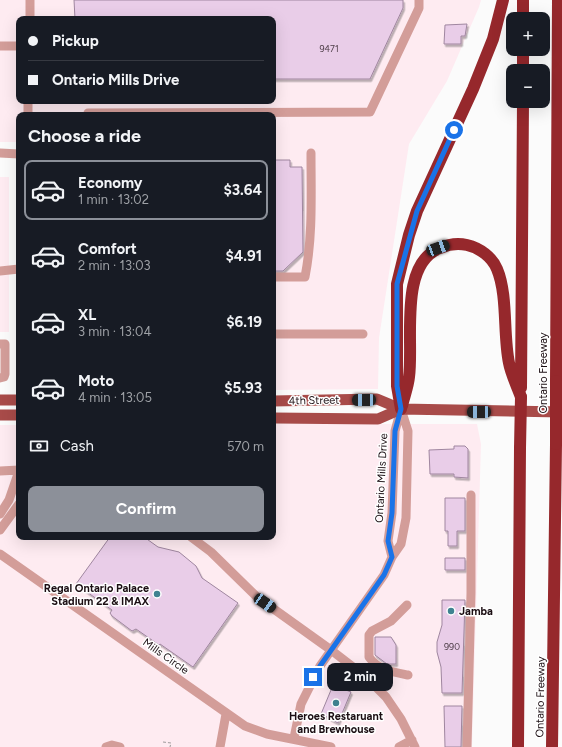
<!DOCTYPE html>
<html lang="en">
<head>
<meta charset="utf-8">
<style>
  :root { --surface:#171b24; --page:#20242c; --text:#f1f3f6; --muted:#9ea1a6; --line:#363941; --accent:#8c9099 }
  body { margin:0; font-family:Figtree,sans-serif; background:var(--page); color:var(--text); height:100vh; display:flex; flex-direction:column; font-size:15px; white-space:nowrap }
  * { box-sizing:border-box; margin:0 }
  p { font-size:13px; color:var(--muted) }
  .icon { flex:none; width:22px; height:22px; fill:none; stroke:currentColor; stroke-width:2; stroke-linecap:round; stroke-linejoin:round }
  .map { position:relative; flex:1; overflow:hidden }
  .details { position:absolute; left:16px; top:112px; width:260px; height:428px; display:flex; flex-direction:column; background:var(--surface); border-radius:8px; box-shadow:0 4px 16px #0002 }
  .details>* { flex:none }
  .top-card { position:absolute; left:16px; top:16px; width:260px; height:88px; border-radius:8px; box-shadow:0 4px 16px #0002; display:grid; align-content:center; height:88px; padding:0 12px; background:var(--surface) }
  .tools { position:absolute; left:506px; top:12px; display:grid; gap:8px }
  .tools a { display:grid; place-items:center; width:44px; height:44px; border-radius:8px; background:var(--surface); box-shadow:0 4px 16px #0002; font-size:20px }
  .end { position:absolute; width:18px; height:18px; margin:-9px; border:5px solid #1a73e8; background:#fff; box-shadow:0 0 0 2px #fff }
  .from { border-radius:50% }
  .bubble { position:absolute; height:28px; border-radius:8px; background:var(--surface); box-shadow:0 4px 16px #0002; font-size:13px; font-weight:700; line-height:28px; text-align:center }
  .car { position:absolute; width:12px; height:24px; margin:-12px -6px; border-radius:5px; box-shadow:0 0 3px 1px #0007; background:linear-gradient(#222 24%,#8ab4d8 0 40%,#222 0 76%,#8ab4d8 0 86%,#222 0) }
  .top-card b { display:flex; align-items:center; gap:14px; height:38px; font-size:15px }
  .top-card b+b { border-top:1px solid var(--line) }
  .top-card i { width:10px; height:10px; background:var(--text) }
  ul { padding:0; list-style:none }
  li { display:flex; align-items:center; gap:12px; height:60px; margin:0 8px 6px; padding:0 4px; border:2px solid transparent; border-radius:8px }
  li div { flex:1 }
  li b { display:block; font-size:15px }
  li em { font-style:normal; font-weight:700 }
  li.current { border-color:var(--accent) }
  li>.icon { width:36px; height:36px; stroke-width:1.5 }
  h2 { padding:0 12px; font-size:18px; line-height:48px }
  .pay { display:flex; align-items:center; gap:10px; height:44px; padding:0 12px; font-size:15px }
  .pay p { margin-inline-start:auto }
  .action { display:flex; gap:8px; margin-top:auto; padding:8px 12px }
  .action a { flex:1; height:46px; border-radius:8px; background:var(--accent); color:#fff; font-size:16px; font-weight:700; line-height:46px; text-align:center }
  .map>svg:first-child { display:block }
</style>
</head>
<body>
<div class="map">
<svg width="562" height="747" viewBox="0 0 562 747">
  <defs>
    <filter id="shadow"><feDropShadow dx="1.5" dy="2.5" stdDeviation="0" flood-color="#0004"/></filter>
  </defs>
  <rect width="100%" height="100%" fill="#fbfbfb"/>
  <path fill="#feebf1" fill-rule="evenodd" d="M0,0H481L479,7L447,81L409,144L379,338L378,389L273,390V115H19V142H0ZM19,19H273V101H19Z
    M0,177H9V332H0Z
    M273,424H477L481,444L472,747H0V425H19V537H273Z"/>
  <path fill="#e9cde8" stroke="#9f869f" filter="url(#shadow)" d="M74,0H403V8L370,79H273V19H75Z
    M467,24L465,36H461V44H444L445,25Z
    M273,160H290V167H302L303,252L283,271H273Z
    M454,446H465L468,449V478L454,477V474H430L429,450L454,449Z
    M445,498H465V531H457V546H448V531H445Z
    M110,537H144L158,547L179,552L196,566L202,578L238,603L193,667L160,644L159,645L136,629L132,631L112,616L110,613L112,610L76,584Z
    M445,558H465V570H445Z
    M442,600H465L462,693H442L441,667L437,652V642L442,625Z
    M375,637H391L396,645V664H387L375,655Z
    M336,681L338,687L351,692L338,723L321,714L331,690L329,684Z
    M444,706H462L461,747H445Z"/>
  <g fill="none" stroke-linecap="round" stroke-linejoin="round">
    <path stroke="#9e999b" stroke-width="1" stroke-dasharray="3 2" stroke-linecap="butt" d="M163,742L171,743L170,747"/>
    <path stroke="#d39d99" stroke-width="9" d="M30,19V0
      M0,46H19
      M88,113L370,112L419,8V0
      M28,115V101
      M0,153L19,154
      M0,271L19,269
      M273,277H305C313,236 311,195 311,153
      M273,334H363
      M0,344H5V374L4,377L0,378
      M0,471L19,470
      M0,514L9,500L19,471
      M0,530L19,504
      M191,537L211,552L257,597L331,650L366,677L386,697L401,719L415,747
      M0,554L245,726L267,734L331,747
      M392,557L388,541L392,513L395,431L401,409
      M407,605L391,621L372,631L369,635V657C378,670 393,672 408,675
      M294,738L301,704L320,666L384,575L392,557L401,544L406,518L408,431L401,409
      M106,747L112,745L120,747
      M220,747L226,714
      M399,747L412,740
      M467,747L471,593V495"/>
    <path stroke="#a84b49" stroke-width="11" d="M0,400H19
      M273,401L377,399L401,409L562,412
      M0,415H19
      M273,418L378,419L401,409"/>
    <path stroke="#96282c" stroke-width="12" d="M523,19V0
      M523,71V49
      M556,381L558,0
      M521,388L523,101
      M402,406C404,397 408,387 409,377C414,342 398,264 440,248C449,244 458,243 467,245C480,248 492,257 497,269C508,295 503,335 509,363C511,374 517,386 521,397
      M401,409L397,386V284L409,235L417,211L473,89L493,39L503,0
      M518,747L520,448
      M552,747L556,444"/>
    <path stroke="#96282c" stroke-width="12" d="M556,444V381
      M520,448L521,397"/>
  </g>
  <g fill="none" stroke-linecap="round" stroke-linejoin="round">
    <path stroke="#1a73e8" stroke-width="5" d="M313,677L320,666L384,575L392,557L388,541L392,513L395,431L401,409L397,386V284L417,211L454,130"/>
  </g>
  <g fill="#3f8391" stroke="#fff" stroke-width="1.5">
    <circle cx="157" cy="594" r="4"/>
    <circle cx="451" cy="611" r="4"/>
    <circle cx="336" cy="703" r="4"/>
  </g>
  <g text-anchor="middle" stroke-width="3" stroke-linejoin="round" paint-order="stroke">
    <g font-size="9" fill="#4e3e48">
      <text x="329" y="52">9471</text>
      <text x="452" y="650">990</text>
    </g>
    <g font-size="11" fill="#1b0e13" stroke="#fff">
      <text transform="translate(543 373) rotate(-90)" y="4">Ontario Freeway</text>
      <text transform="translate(314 400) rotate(-1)" y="4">4th Street</text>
      <text transform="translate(381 478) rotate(-87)" y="4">Ontario Mills Drive</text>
      <text transform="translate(166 656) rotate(35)" y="4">Mills Circle</text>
      <text transform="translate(540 697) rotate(-89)" y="4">Ontario Freeway</text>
    </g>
    <g font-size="11" font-weight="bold" fill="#1b0e13" stroke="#fff" text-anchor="end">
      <text x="149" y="592">Regal Ontario Palace<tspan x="149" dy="13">Stadium 22 &amp; IMAX</tspan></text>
      <text x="459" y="615" text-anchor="start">Jamba</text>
      <text x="336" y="720" text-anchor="middle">Heroes Restaruant<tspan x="336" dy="13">and Brewhouse</tspan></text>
    </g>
  </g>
</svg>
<div class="tools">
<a>+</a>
<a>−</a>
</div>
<i class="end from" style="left:454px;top:130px"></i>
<i class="end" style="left:313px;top:677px"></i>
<div class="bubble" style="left:327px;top:663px;width:66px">2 min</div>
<i class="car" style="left:438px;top:248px;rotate:70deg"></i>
<i class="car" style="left:364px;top:400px;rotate:269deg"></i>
<i class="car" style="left:479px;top:412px;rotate:270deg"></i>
<i class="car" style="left:265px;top:603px;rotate:124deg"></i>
<div class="top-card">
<b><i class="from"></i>Pickup</b>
<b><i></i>Ontario Mills Drive</b>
</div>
<section class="details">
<h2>Choose a ride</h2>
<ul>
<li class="current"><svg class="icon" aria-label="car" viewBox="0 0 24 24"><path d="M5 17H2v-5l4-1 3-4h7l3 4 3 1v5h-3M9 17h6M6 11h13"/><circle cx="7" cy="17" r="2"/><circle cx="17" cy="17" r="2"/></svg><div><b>Economy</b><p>1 min · 13:02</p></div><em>$3.64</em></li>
<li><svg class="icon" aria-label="car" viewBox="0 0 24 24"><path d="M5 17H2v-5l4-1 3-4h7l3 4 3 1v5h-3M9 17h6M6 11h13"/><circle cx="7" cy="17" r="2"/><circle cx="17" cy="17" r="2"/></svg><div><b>Comfort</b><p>2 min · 13:03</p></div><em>$4.91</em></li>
<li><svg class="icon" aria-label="car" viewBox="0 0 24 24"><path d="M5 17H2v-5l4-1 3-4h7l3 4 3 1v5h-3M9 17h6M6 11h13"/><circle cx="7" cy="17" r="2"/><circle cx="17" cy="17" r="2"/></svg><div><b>XL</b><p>3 min · 13:04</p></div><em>$6.19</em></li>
<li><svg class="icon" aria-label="car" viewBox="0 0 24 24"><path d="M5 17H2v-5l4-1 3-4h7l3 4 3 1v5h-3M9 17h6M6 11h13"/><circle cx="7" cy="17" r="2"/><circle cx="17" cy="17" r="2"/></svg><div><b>Moto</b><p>4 min · 13:05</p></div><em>$5.93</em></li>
</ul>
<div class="pay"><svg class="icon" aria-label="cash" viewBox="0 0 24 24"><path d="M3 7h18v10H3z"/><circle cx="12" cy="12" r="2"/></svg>Cash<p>570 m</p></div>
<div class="action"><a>Confirm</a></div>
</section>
</div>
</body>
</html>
